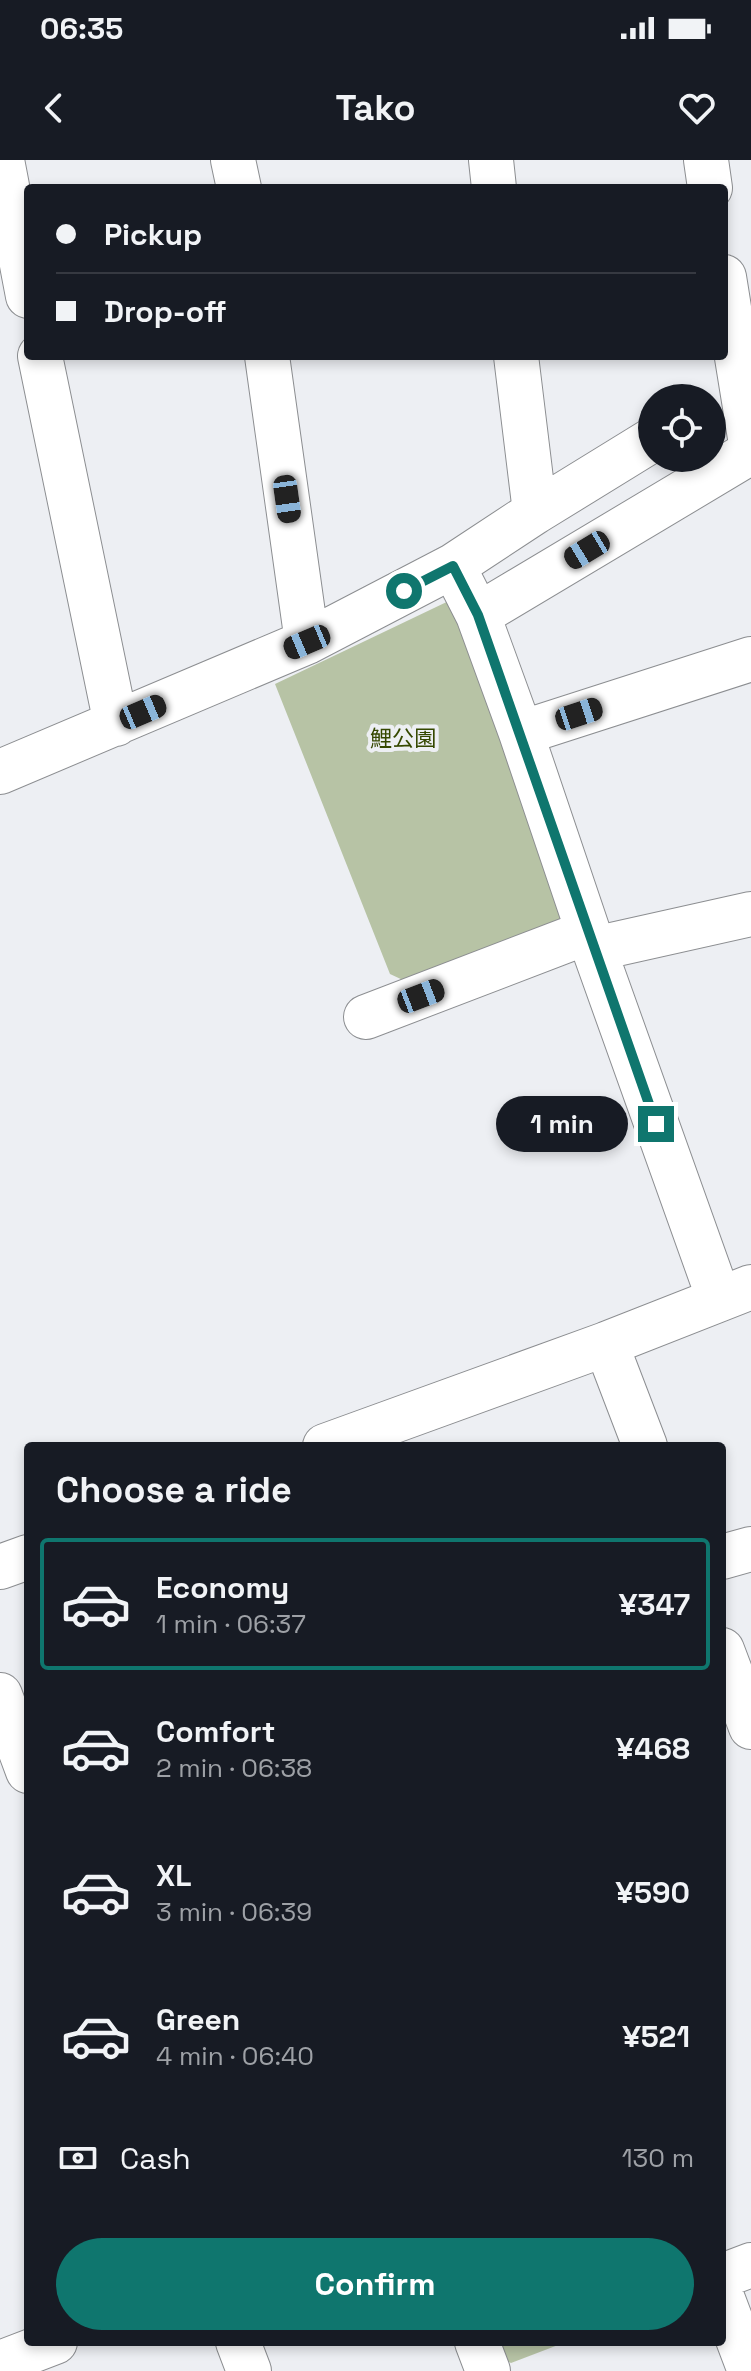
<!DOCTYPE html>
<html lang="en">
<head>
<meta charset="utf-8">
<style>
  :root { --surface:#171b24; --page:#20242c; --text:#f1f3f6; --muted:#9ea1a6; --line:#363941; --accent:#0f766e }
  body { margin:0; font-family:"Space Grotesk","Noto Sans JP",sans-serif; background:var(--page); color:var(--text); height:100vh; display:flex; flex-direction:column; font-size:30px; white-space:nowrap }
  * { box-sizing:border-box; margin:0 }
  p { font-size:26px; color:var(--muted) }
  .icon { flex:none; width:44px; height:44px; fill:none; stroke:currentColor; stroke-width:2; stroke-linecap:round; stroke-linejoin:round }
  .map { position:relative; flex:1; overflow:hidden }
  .panel { position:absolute; left:24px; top:1282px; width:702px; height:904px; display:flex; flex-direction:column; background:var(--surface); border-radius:8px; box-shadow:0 4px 12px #0003 }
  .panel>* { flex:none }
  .top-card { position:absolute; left:24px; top:24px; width:704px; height:176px; border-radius:8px; box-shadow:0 4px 12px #0003; display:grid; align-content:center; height:176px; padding:0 32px; background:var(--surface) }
  .fabs { position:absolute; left:638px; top:224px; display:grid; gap:16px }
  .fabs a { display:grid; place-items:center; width:88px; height:88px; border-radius:50%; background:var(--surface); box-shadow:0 4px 12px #0003; font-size:40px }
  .end { position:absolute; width:36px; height:36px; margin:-18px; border:10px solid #0f766e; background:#fff; box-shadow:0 0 0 4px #fff }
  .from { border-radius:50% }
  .bubble { position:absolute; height:56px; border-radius:28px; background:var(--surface); box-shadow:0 4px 12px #0003; font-size:26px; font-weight:600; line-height:56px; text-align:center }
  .car { position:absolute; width:24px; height:48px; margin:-24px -12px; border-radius:10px; box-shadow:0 0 6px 2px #0007; background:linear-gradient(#222 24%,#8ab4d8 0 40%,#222 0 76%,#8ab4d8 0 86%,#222 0) }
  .top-card b { display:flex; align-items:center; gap:28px; height:76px; font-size:30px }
  .top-card b+b { border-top:2px solid var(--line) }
  .top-card i { width:20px; height:20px; background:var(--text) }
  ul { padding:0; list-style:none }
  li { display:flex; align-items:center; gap:24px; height:132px; margin:0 16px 12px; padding:0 16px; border:4px solid transparent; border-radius:8px }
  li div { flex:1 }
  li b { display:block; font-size:30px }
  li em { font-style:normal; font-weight:600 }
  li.active { border-color:var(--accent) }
  li>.icon { width:72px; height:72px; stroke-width:1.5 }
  h2 { padding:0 32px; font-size:36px; line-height:96px }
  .pay { display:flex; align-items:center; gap:20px; height:88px; padding:0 32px; font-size:30px }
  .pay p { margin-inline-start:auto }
  .action { display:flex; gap:16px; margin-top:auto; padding:16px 32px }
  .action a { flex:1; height:92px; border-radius:48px; background:var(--accent); color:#fff; font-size:32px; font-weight:600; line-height:92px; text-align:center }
  .status { display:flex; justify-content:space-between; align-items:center; height:56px; padding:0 40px; background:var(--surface); direction:ltr }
  .status svg { height:22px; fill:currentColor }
  header { display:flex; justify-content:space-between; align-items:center; height:104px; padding:0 32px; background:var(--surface); font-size:36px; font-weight:600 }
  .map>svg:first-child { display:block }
</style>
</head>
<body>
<div class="status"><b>06:35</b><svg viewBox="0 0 49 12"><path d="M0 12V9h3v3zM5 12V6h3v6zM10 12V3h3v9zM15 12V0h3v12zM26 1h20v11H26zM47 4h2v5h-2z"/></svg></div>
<header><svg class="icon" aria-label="back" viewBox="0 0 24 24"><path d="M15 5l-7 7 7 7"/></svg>Tako<svg class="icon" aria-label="heart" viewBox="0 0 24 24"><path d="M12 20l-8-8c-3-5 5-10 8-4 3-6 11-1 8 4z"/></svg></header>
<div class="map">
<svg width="751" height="2211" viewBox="0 0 751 2211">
  <rect width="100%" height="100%" fill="#edeff3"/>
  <path fill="#b7c3a5" d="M455,438L567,760L405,821L390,814L275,524Z
    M497,2182H566L511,2203L503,2199Z"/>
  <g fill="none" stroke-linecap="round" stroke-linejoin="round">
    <g stroke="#8c8e91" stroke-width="46">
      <path id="minor" d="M2,0L28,136
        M233,0L239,28
        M491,0L494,28
        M706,0L710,28
        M724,117L751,284
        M40,196L116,564
        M267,196L307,482
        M516,196L535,352
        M453,406L478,455L521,573L594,789L719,1139
        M478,455L751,292
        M521,573L751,499
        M0,612L307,482L453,406L535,352L652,280
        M594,789L751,754
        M366,857L588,772
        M606,1184L645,1286
        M325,1286L606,1184L751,1127
        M722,1397L751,1389
        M0,1407L28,1397
        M722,1490L751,1567
        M0,1535L28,1611
        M722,2116L751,2105
        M722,2137L750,2211
        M238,2182L249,2211
        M477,2182L488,2211
        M0,2203L55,2182"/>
    </g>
    <use href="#minor" stroke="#fff" stroke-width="44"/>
  </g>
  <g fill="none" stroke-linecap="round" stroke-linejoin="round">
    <path stroke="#0f766e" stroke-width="10" d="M404,431L453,406L478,455L656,964"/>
  </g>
  <g text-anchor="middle" stroke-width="8" stroke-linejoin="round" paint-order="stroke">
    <g font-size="22" fill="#354800" stroke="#edeff3">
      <text x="403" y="586">鯉公園</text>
    </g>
  </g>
</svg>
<div class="fabs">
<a><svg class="icon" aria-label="locate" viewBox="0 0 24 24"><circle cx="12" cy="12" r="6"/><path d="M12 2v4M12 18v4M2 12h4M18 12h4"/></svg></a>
</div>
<i class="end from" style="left:404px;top:431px"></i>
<i class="end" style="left:656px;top:964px"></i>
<div class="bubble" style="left:496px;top:936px;width:132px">1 min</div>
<i class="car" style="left:287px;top:339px;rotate:172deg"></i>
<i class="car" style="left:587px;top:390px;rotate:239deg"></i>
<i class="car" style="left:307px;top:482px;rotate:247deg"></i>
<i class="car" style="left:143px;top:552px;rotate:67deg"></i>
<i class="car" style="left:579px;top:554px;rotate:72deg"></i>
<i class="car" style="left:421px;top:836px;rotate:69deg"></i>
<div class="top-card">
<b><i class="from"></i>Pickup</b>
<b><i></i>Drop-off</b>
</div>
<section class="panel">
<h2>Choose a ride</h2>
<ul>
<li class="active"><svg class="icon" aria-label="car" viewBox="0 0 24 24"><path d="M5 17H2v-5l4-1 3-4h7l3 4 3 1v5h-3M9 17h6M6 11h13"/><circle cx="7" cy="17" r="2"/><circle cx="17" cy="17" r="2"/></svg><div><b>Economy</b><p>1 min · 06:37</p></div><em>¥347</em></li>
<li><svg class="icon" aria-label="car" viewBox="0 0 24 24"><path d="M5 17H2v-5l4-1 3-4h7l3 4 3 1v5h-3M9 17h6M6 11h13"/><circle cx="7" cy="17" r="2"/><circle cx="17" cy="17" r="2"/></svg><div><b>Comfort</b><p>2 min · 06:38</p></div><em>¥468</em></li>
<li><svg class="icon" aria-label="car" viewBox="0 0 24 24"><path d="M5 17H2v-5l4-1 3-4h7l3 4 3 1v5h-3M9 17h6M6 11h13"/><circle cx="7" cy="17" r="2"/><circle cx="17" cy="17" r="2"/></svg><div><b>XL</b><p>3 min · 06:39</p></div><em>¥590</em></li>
<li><svg class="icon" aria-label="car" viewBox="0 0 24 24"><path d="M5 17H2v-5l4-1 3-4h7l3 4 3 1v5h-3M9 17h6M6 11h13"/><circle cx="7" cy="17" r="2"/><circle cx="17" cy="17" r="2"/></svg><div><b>Green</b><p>4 min · 06:40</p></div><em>¥521</em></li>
</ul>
<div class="pay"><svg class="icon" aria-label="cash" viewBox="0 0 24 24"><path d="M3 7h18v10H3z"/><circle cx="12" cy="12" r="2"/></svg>Cash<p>130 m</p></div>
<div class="action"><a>Confirm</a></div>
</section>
</div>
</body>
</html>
